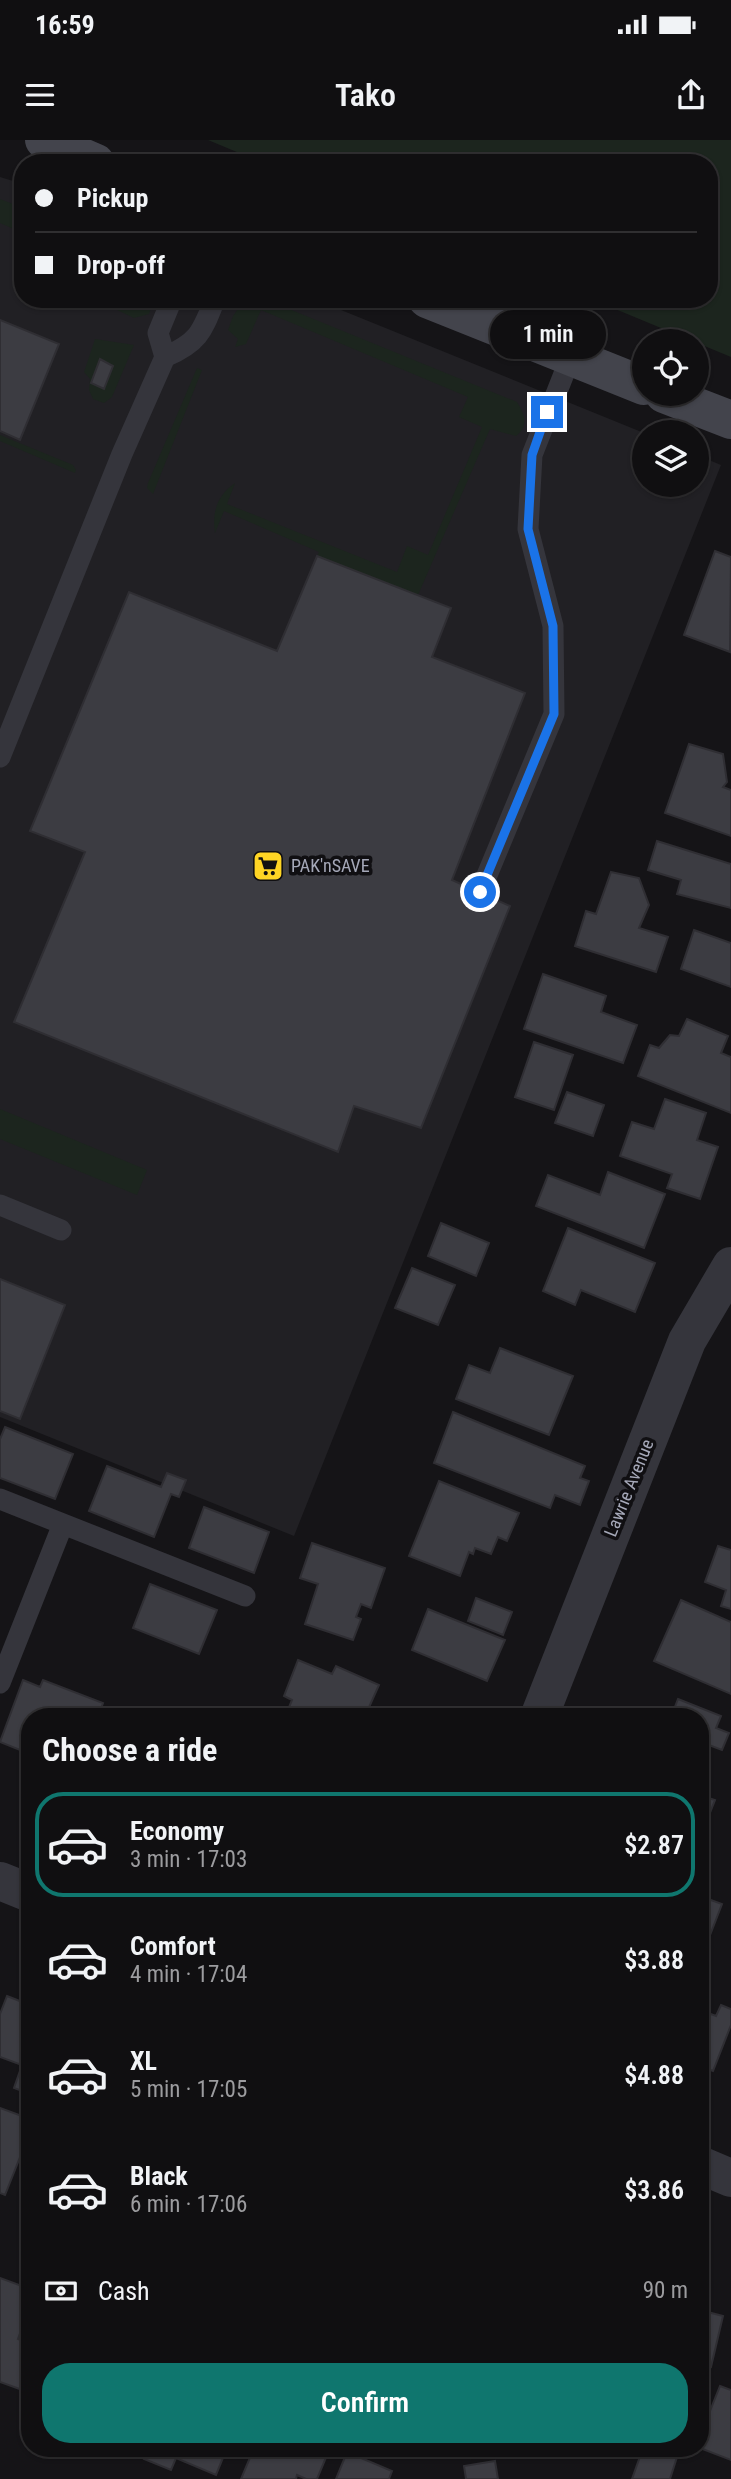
<!DOCTYPE html>
<html lang="en">
<head>
<meta charset="utf-8">
<style>
  :root { --surface:#100f11; --page:#19181a; --text:#f1f3f6; --muted:#9c9c9f; --line:#302f31; --accent:#0f766e }
  body { margin:0; font-family:"Roboto Condensed",sans-serif; background:var(--page); color:var(--text); height:100vh; display:flex; flex-direction:column; font-size:26px; white-space:nowrap }
  * { box-sizing:border-box; margin:0 }
  p { font-size:23px; color:var(--muted) }
  .icon { flex:none; width:38px; height:38px; fill:none; stroke:currentColor; stroke-width:2; stroke-linecap:round; stroke-linejoin:round }
  .map { position:relative; flex:1; overflow:hidden }
  .details { position:absolute; left:21px; top:1568px; width:688px; height:749px; display:flex; flex-direction:column; background:var(--surface); border-radius:28px; box-shadow:0 2px 5px #0004,0 0 0 2px var(--line) }
  .details>* { flex:none }
  .hud { position:absolute; left:14px; top:14px; width:704px; height:154px; border-radius:28px; box-shadow:0 2px 5px #0004,0 0 0 2px var(--line); display:grid; align-content:center; height:154px; padding:0 21px; background:var(--surface) }
  .controls { position:absolute; left:632px; top:189px; display:grid; gap:14px }
  .controls a { display:grid; place-items:center; width:77px; height:77px; border-radius:50%; background:var(--surface); box-shadow:0 2px 5px #0004,0 0 0 2px var(--line); font-size:35px }
  .end { position:absolute; width:32px; height:32px; margin:-16px; border:9px solid #1a73e8; background:#fff; box-shadow:0 0 0 4px #fff }
  .from { border-radius:50% }
  .bubble { position:absolute; height:49px; border-radius:24px; background:var(--surface); box-shadow:0 2px 5px #0004,0 0 0 2px var(--line); font-size:23px; font-weight:600; line-height:49px; text-align:center }
  .hud b { display:flex; align-items:center; gap:24px; height:66px; font-size:26px }
  .hud b+b { border-top:2px solid var(--line) }
  .hud i { width:18px; height:18px; background:var(--text) }
  ul { padding:0; list-style:none }
  li { display:flex; align-items:center; gap:21px; height:105px; margin:0 14px 10px; padding:0 7px; border:4px solid transparent; border-radius:28px }
  li div { flex:1 }
  li b { display:block; font-size:26px }
  li em { font-style:normal; font-weight:600 }
  li.selected { border-color:var(--accent) }
  li>.icon { width:63px; height:63px; stroke-width:1.5 }
  h2 { padding:0 21px; font-size:32px; line-height:84px }
  .pay { display:flex; align-items:center; gap:18px; height:77px; padding:0 21px; font-size:26px }
  .pay p { margin-inline-start:auto }
  .primary-button { display:flex; gap:14px; margin-top:auto; padding:14px 21px }
  .primary-button a { flex:1; height:80px; border-radius:28px; background:var(--accent); color:#fff; font-size:28px; font-weight:600; line-height:80px; text-align:center }
  .status { display:flex; justify-content:space-between; align-items:center; height:49px; padding:0 35px; background:var(--surface); direction:ltr }
  .status svg { height:19px; fill:currentColor }
  header { display:flex; justify-content:space-between; align-items:center; height:91px; padding:0 21px; background:var(--surface); font-size:32px; font-weight:600 }
  .map>svg:first-child { display:block }
</style>
</head>
<body>
<div class="status"><b>16:59</b><svg viewBox="0 0 49 12"><path d="M0 12V9h3v3zM5 12V6h3v6zM10 12V3h3v9zM15 12V0h3v12zM26 1h20v11H26zM47 4h2v5h-2z"/></svg></div>
<header><svg class="icon" aria-label="menu" viewBox="0 0 24 24"><path d="M4 6h16M4 12h16M4 18h16"/></svg>Tako<svg class="icon" aria-label="share" viewBox="0 0 24 24"><path d="M12 15V3M7 8l5-5 5 5M5 13v7h14v-7"/></svg></header>
<div class="map">
<svg width="731" height="2339" viewBox="0 0 731 2339">
  <rect width="100%" height="100%" fill="#151417"/>
  <path fill="#212024" d="M0,37L23,44V159H314L644,293V345H696L697,315L721,325L294,1396L0,1277Z"/>
  <path fill="#1c251e" d="M208,0H731V217L591,159H709V23H263Z
    M0,59L23,68V93L0,83Z
    M116,159H154L149,174L134,178L113,168Z
    M245,159L267,160L517,262C525,275 529,286 516,296L490,289L418,455L317,416L319,412L224,371L215,393C212,371 217,356 235,343L227,364L397,432L407,406L428,415L482,287L459,277L468,257L261,170L246,204L235,207L238,199L228,190L233,176Z
    M95,199L134,205L112,257L104,263L93,259L89,250L90,239L84,232Z
    M197,228L202,230L153,354L147,348L148,343Z
    M0,295L73,325L76,330L75,333L0,301Z
    M0,969L147,1030L137,1055L0,999Z"/>
  <path fill="#3c3c42" stroke="#2f2e33" stroke-width="2" d="M0,180L59,204L20,300L0,291Z
    M100,219L113,226L104,249L91,243Z
    M715,411L731,417L730,512L684,495Z
    M317,416L451,468L432,517L525,553L452,740L510,766L421,988L354,966L338,1012L14,882L85,712L30,691L129,452L277,511Z
    M689,604L723,614L727,642L723,647L731,650V696L665,673Z
    M657,701L731,724V768L677,754L681,740L648,730Z
    M611,732L639,738L649,765L639,788L668,797L656,832L575,806L586,771L596,774Z
    M694,790L731,803V847L681,829Z
    M543,834L606,856L601,872L637,885L623,923L524,889Z
    M687,879L728,896L721,913L731,917V973L638,936L650,905L659,908L670,895L679,896Z
    M534,902L573,915L554,970L515,957Z
    M567,952L604,965L593,996L555,983Z
    M665,959L706,973L697,1000L718,1007L700,1059L667,1048L672,1034L620,1016L632,982L654,989Z
    M608,1032L665,1054L644,1108L536,1066L548,1035L600,1055Z
    M441,1083L489,1103L476,1136L428,1116Z
    M568,1088L655,1123L635,1172L581,1150L575,1165L543,1151Z
    M412,1128L455,1145L438,1185L395,1168Z
    M0,1139L65,1165L20,1279L0,1271Z
    M500,1208L573,1236L549,1295L456,1259L469,1225L490,1233Z
    M453,1272L585,1326L580,1338L589,1341L580,1365L555,1355L550,1368L434,1323Z
    M5,1287L73,1314L55,1359L0,1338V1299Z
    M107,1326L161,1347L167,1333L186,1340L179,1357L171,1354L154,1397L89,1371Z
    M439,1341L519,1373L507,1401L498,1397L491,1414L475,1408L473,1414L469,1412L460,1436L409,1416Z
    M204,1367L269,1392L254,1433L189,1408Z
    M312,1403L385,1428L371,1468L361,1464L356,1477L361,1479L353,1500L305,1484L318,1444L300,1438Z
    M718,1406L731,1410V1469L721,1466L726,1450L705,1442Z
    M150,1444L217,1470L199,1514L133,1488Z
    M476,1458L512,1472L503,1495L468,1481Z
    M681,1460L731,1482V1554L654,1521Z
    M428,1469L505,1500L487,1541L412,1510Z
    M298,1520L332,1534L336,1526L379,1545L366,1574L374,1577H285L292,1560L284,1556Z
    M23,1540L40,1547L43,1540L103,1563L98,1577H30V1614L0,1602Z
    M678,1559L721,1576L716,1588L729,1593L722,1610L709,1605L700,1628V1577H671Z
    M700,1655L715,1660L700,1698Z
    M700,1756L722,1764L707,1803L700,1800Z
    M7,1856L30,1865V1954L14,1948L22,1925L0,1917V1874Z
    M721,1865L731,1869V1885L713,1931L700,1926V1870L716,1876Z
    M0,1968L30,1979V1992L5,2055L0,2053Z
    M0,2138L30,2149V2166L18,2199L30,2204L28,2252L0,2242Z
    M700,2170L723,2176L711,2227L700,2224Z
    M720,2246L731,2250V2320L700,2308V2296Z
    M149,2308H227L216,2335L176,2318L171,2330L144,2319Z
    M254,2308H330L317,2339H306L297,2335L296,2339H241Z
    M447,2308H474L470,2318Z
    M643,2308H652L677,2317L670,2339H632Z
    M347,2312L392,2331L389,2339H336Z
    M495,2321L498,2339H466L464,2326Z"/>
  <g fill="none" stroke-linecap="round" stroke-linejoin="round">
    <path stroke="#35353c" stroke-width="21" d="M165,217C199,202 202,192 215,159
      M0,617L122,314L165,217L158,193L172,159
      M480,752L554,574L553,486L528,389L532,315L571,216
      M0,1065L61,1090
      M0,1359L63,1384L0,1543
      M63,1384L245,1456"/>
    <path stroke="#35353c" stroke-width="38" d="M539,1577L687,1201L731,1126
      M0,1741L30,1753
      M700,2025L731,2038"/>
    <path stroke="#43444c" stroke-width="38" d="M44,0L96,23
      M427,159L644,246
      M664,254L731,280"/>
  </g>
  <g fill="none" stroke-linecap="round" stroke-linejoin="round">
    <path stroke="#1a73e8" stroke-width="9" d="M480,752L554,574L553,486L528,389L532,315L547,272"/>
  </g>
  <defs>
    <g id="supermarket-square" transform="scale(1.575)"><rect x="-9" y="-9" width="18" height="18" rx="4" fill="#ffd524" stroke="#100f12"/><path d="M-6-5.5h2.5l.6 2H6L4.5 2H-2.5L-4.4-4H-6ZM-1.5 3.2a1.3 1.3 0 1 0 .1 0ZM3 3.2a1.3 1.3 0 1 0 .1 0Z" fill="#111"/></g>
  </defs>
  <g fill-rule="evenodd">
    <use href="#supermarket-square" x="268" y="726"/>
  </g>
  <g text-anchor="middle" stroke-width="7" stroke-linejoin="round" paint-order="stroke">
    <g font-size="18" fill="#a5a8b8" stroke="#100f12" text-anchor="start">
      <text x="291" y="732">PAK'nSAVE</text>
    </g>
    <g font-size="18" fill="#a5a8b8" stroke="#100f12">
      <text transform="translate(629 1348) rotate(-68)" y="6">Lawrie Avenue</text>
    </g>
  </g>
</svg>
<div class="controls">
<a><svg class="icon" aria-label="locate" viewBox="0 0 24 24"><circle cx="12" cy="12" r="6"/><path d="M12 2v4M12 18v4M2 12h4M18 12h4"/></svg></a>
<a><svg class="icon" aria-label="layers" viewBox="0 0 24 24"><path d="M12 4l9 5-9 5-9-5zM3 14l9 5 9-5"/></svg></a>
</div>
<i class="end from" style="left:480px;top:752px"></i>
<i class="end" style="left:547px;top:272px"></i>
<div class="bubble" style="left:490px;top:170px;width:116px">1 min</div>
<div class="hud">
<b><i class="from"></i>Pickup</b>
<b><i></i>Drop-off</b>
</div>
<section class="details">
<h2>Choose a ride</h2>
<ul>
<li class="selected"><svg class="icon" aria-label="car" viewBox="0 0 24 24"><path d="M5 17H2v-5l4-1 3-4h7l3 4 3 1v5h-3M9 17h6M6 11h13"/><circle cx="7" cy="17" r="2"/><circle cx="17" cy="17" r="2"/></svg><div><b>Economy</b><p>3 min · 17:03</p></div><em>$2.87</em></li>
<li><svg class="icon" aria-label="car" viewBox="0 0 24 24"><path d="M5 17H2v-5l4-1 3-4h7l3 4 3 1v5h-3M9 17h6M6 11h13"/><circle cx="7" cy="17" r="2"/><circle cx="17" cy="17" r="2"/></svg><div><b>Comfort</b><p>4 min · 17:04</p></div><em>$3.88</em></li>
<li><svg class="icon" aria-label="car" viewBox="0 0 24 24"><path d="M5 17H2v-5l4-1 3-4h7l3 4 3 1v5h-3M9 17h6M6 11h13"/><circle cx="7" cy="17" r="2"/><circle cx="17" cy="17" r="2"/></svg><div><b>XL</b><p>5 min · 17:05</p></div><em>$4.88</em></li>
<li><svg class="icon" aria-label="car" viewBox="0 0 24 24"><path d="M5 17H2v-5l4-1 3-4h7l3 4 3 1v5h-3M9 17h6M6 11h13"/><circle cx="7" cy="17" r="2"/><circle cx="17" cy="17" r="2"/></svg><div><b>Black</b><p>6 min · 17:06</p></div><em>$3.86</em></li>
</ul>
<div class="pay"><svg class="icon" aria-label="cash" viewBox="0 0 24 24"><path d="M3 7h18v10H3z"/><circle cx="12" cy="12" r="2"/></svg>Cash<p>90 m</p></div>
<div class="primary-button"><a>Confirm</a></div>
</section>
</div>
</body>
</html>
